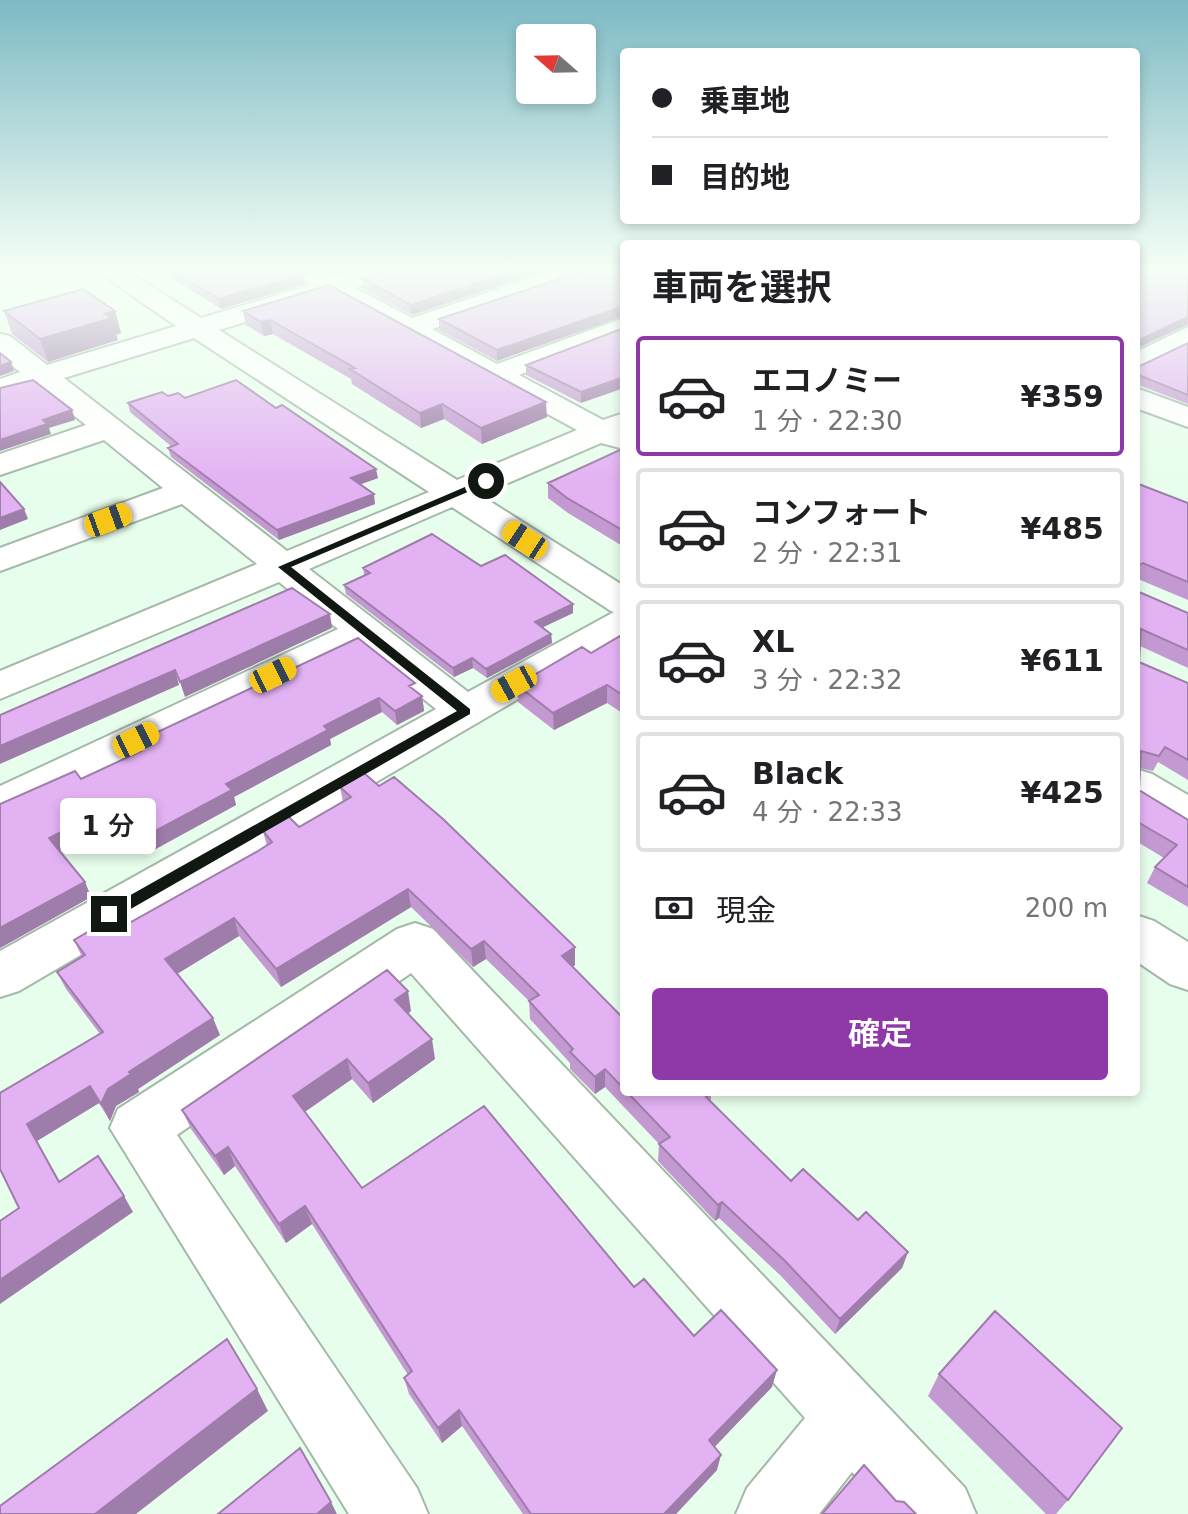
<!DOCTYPE html>
<html lang="ja">
<head>
<meta charset="utf-8">
<style>
  :root { --surface:#fff; --page:#f2f2f2; --text:#202124; --muted:#757577; --line:#e0e0e0; --accent:#8e39a7 }
  body { margin:0; font-family:"DejaVu Sans","Noto Sans JP",sans-serif; background:var(--page); color:var(--text); height:100vh; display:flex; flex-direction:column; font-size:30px; white-space:nowrap }
  * { box-sizing:border-box; margin:0 }
  p { font-size:26px; color:var(--muted) }
  .icon { flex:none; width:44px; height:44px; fill:none; stroke:currentColor; stroke-width:2; stroke-linecap:round; stroke-linejoin:round }
  .map { position:relative; flex:1; overflow:hidden }
  .sheet { position:absolute; left:620px; top:240px; width:520px; height:856px; display:flex; flex-direction:column; background:var(--surface); border-radius:8px; box-shadow:0 4px 12px #0003 }
  .sheet>* { flex:none }
  .hud { position:absolute; left:620px; top:48px; width:520px; height:176px; border-radius:8px; box-shadow:0 4px 12px #0003; display:grid; align-content:center; height:176px; padding:0 32px; background:var(--surface) }
  .needle { width:52px; rotate:290deg }
  .tools { position:absolute; left:516px; top:24px; display:grid; gap:16px }
  .tools a { display:grid; place-items:center; width:80px; height:80px; border-radius:8px; background:var(--surface); box-shadow:0 4px 12px #0003; font-size:40px }
  .end { position:absolute; width:36px; height:36px; margin:-18px; border:10px solid #111812; background:#fff; box-shadow:0 0 0 4px #fff }
  .from { border-radius:50% }
  .bubble { position:absolute; height:56px; border-radius:8px; background:var(--surface); box-shadow:0 4px 12px #0003; font-size:26px; font-weight:600; line-height:56px; text-align:center }
  .car { position:absolute; width:24px; height:48px; margin:-24px -12px; border-radius:10px; box-shadow:0 0 6px 2px #0007; background:linear-gradient(#f5c518 24%,#345 0 40%,#f5c518 0 76%,#345 0 86%,#f5c518 0) }
  .hud b { display:flex; align-items:center; gap:28px; height:76px; font-size:30px }
  .hud b+b { border-top:2px solid var(--line) }
  .hud i { width:20px; height:20px; background:var(--text) }
  ul { padding:0; list-style:none }
  li { display:flex; align-items:center; gap:24px; height:120px; margin:0 16px 12px; padding:0 16px; border:4px solid var(--line); border-radius:8px }
  li div { flex:1 }
  li b { display:block; font-size:30px }
  li em { font-style:normal; font-weight:600 }
  li.active { border-color:var(--accent) }
  li>.icon { width:72px; height:72px; stroke-width:1.5 }
  h2 { padding:0 32px; font-size:36px; line-height:96px }
  .pay { display:flex; align-items:center; gap:20px; height:88px; padding:0 32px; font-size:30px }
  .pay p { margin-inline-start:auto }
  .cta { display:flex; gap:16px; margin-top:auto; padding:16px 32px }
  .cta a { flex:1; height:92px; border-radius:8px; background:var(--accent); color:#fff; font-size:32px; font-weight:600; line-height:92px; text-align:center }
  .map>svg:first-child { display:block }
</style>
</head>
<body>
<div class="map">
<svg width="1188" height="1514" viewBox="0 0 1188 1514">
  <rect width="100%" height="100%" fill="#e8feec"/>
  <g fill="none" stroke-linecap="round" stroke-linejoin="round">
    <g stroke="#a4b9a8" stroke-width="4">
      <path id="minor" d="M94,269H124L201,318L311,285L304,278L317,270L336,278L363,269H403L400,274L355,288L412,318L557,269H595L592,274L432,329L497,364L624,318V335L519,375L603,420L624,413V449L601,443L480,495L624,586V637L19,991L0,997V951L436,709L361,649L0,821V786L338,629L279,582L0,699V671L257,564L182,504L0,571V548L163,488L104,440L0,475V454L86,425L37,386L0,397V379L20,372L0,356V334L10,336L47,365L176,326ZM331,296L577,430L457,480L219,330ZM194,338L429,492L287,551L64,378ZM452,507L611,611L614,612L468,692L309,569Z
        M1188,327V346L1136,372V352Z
        M1136,388L1188,407V427L1136,408Z
        M1136,769L1152,774L1188,795V834L1172,829L1136,806Z
        M1136,915L1154,921L1188,942V990L1170,984L1136,961Z
        M415,923L433,929L965,1488L976,1514H890L852,1472L819,1514H736L747,1488L805,1418L411,973L177,1135L417,1488L428,1514H349L110,1128L118,1109L397,929Z"/>
    </g>
    <use href="#minor" fill="#fff" fill-rule="evenodd"/>
  </g>
  <path fill="#c399d1" d="M167,270H313L304,276L305,284L221,309L169,276Z
    M321,270H352L336,275Z
    M392,270H546L412,315L363,289L362,279Z
    M586,270L497,361L439,330V319Z
    M1136,270H1188V325L1138,348V367L1188,343V404L1136,384Z
    M4,311H115L121,333L116,335L118,340L48,362L12,334Z
    M243,311L547,417L482,444L444,419L421,428L352,384L351,379L273,334L264,336L246,325Z
    M624,328L581,403L526,375V365Z
    M168,396L185,398L378,478L361,484L375,504L279,540L171,457L168,448L172,447L130,412L128,403Z
    M624,448V547L568,513L548,498V483Z
    M1136,483L1188,503V600L1138,579L1139,592L1188,613V668L1140,646L1139,662L1188,683V780L1158,762L1153,771L1140,768L1139,790L1188,820V907L1147,883L1155,867L1164,858L1136,841Z
    M481,566L573,604V613L543,627L551,634L552,643L487,678L473,668L454,677L346,594L344,585L364,575L363,568Z
    M624,639V714L607,703L554,730L518,702L517,685Z
    M416,691L422,696L424,711L397,725L382,712L330,739L331,745L234,797L236,805L152,851L122,819L59,851L85,882L91,897L0,948L81,779L138,753L134,743Z
    M340,787L575,965L572,967L620,1015L624,1012V1092H711V1102L791,1181L858,1220L908,1252L902,1268L835,1334L781,1276L719,1218L715,1221L658,1161L659,1144L605,1087L595,1094L570,1069V1063L530,1019L529,1001L486,959L473,967L411,907L281,987L239,936L177,974L220,1035L138,1089L139,1092L116,1106L110,1121L99,1103L37,1141L60,1182L133,1212L19,1208L2,1172L100,1034L66,989L57,972L82,957L74,940L131,922L258,851L267,846L263,831L299,827L343,802Z
    M411,1011L408,1014L435,1059L373,1103L352,1079L304,1112L362,1188L634,1287L694,1336L772,1387L714,1447L717,1470L676,1514H523L462,1426L442,1443L409,1394L404,1378L408,1375L312,1224L286,1243L235,1166L224,1175L191,1129L182,1110Z
    M939,1374L1068,1500L1056,1514H1046L928,1396Z"/>
  <path fill="#9f7daa" d="M300,270H313L304,276L305,284L221,309L219,299Z
    M335,270H352L336,275Z
    M517,270H546L412,315L411,305Z
    M624,306V316L497,361V350Z
    M115,311L121,333L116,335L118,340L48,362L40,339Z
    M1188,317L1187,324L1136,349L1137,341Z
    M270,320L273,334L264,336L261,322Z
    M11,362L14,371L0,376V366Z
    M624,377V388L581,403V392Z
    M546,402L547,417L482,444L481,428Z
    M442,404L444,419L421,428L420,413Z
    M72,410L75,420L49,428L51,434L0,451V440L43,420Z
    M376,469L378,478L353,487L351,478Z
    M374,494L375,504L279,540L277,530Z
    M24,509L28,519L0,530V518Z
    M573,604V613L535,631V622Z
    M330,614L332,628L185,697L180,682Z
    M551,634L552,643L487,678L486,669Z
    M472,658L473,668L454,677L453,668Z
    M175,670L179,685L0,764V746Z
    M607,685V703L554,730L553,713Z
    M422,696L424,711L397,725L395,711Z
    M379,698L382,712L330,739L331,745L234,797L236,805L152,851L146,836L226,784L324,726Z
    M116,804L122,819L56,852L49,838Z
    M85,882L91,897L0,948V928Z
    M408,889L411,907L281,987L276,969Z
    M234,918L239,936L172,977L165,959Z
    M484,941L486,959L473,967L471,949Z
    M575,947V965L562,974V956Z
    M408,991L411,1011L399,1020L395,1000Z
    M213,1018L220,1035L138,1089L139,1092L116,1106L110,1121L101,1104L108,1089L129,1072Z
    M432,1039L435,1059L373,1103L368,1083Z
    M347,1059L352,1079L299,1116L293,1096Z
    M605,1069V1087L595,1094V1077Z
    M90,1086L99,1103L37,1141L69,1199L27,1124Z
    M228,1147L235,1166L224,1175L215,1156Z
    M124,1196L133,1212L0,1304V1280Z
    M722,1202L719,1218L715,1221L718,1205Z
    M305,1206L312,1224L286,1243L279,1224Z
    M908,1252L902,1268L835,1334L840,1319Z
    M777,1370L772,1387L706,1456L709,1440Z
    M257,1389L268,1411L136,1514H95Z
    M459,1410L462,1426L442,1443L438,1428Z
    M721,1455L717,1470L676,1514H664Z
    M331,1502L337,1514H317Z"/>
  <path fill="#e3b2f3" stroke="#9f7daa" stroke-width="2" d="M172,270H301L304,274L219,299Z
    M392,270H517L411,305L362,279Z
    M586,270H624V306L497,350L439,319Z
    M1136,270H1188V317L1137,341L1138,367L1188,343V395L1136,374Z
    M329,285L546,402L481,428L442,404L420,413L350,369L355,368L270,320L261,322L243,311Z
    M83,289L115,311L105,314L112,318L40,339L4,311Z
    M624,328V377L581,392L526,365Z
    M0,353L11,362L0,366Z
    M33,380L72,410L43,420L47,424L0,440V388Z
    M236,380L276,408L282,405L376,469L351,478L374,494L277,530L168,448L178,444L128,403L162,392L168,396L178,393L185,398Z
    M624,448V531L567,498L548,483Z
    M0,482L24,509L0,518Z
    M1136,483L1188,503V582L1143,563L1138,566L1139,592L1188,613V650L1141,629L1139,662L1188,683V760L1165,747L1159,756L1141,751L1139,790L1188,820V887L1155,867L1177,845L1136,821Z
    M432,534L481,566L505,555L573,604L535,622L551,634L486,669L472,658L453,668L344,585L370,573L363,568Z
    M292,588L330,614L180,682L175,670L0,746V715Z
    M620,636L624,639V696L607,685L553,713L517,685L582,647L591,653Z
    M358,638L415,683L409,686L422,696L395,711L379,698L324,726L328,730L226,784L232,790L146,836L116,804L49,838L85,882L0,928V804L75,771L81,779L141,751L134,743Z
    M364,773L379,786L394,777L443,819L575,947L562,956L620,1015L624,1012V1089L605,1069L595,1077L570,1052L573,1049L529,1001L539,995L484,941L471,949L408,889L276,969L234,918L165,959L213,1018L129,1072L131,1074L108,1089L101,1104L90,1086L27,1124L59,1182L98,1156L124,1196L0,1280V1221L19,1208L0,1169V1093L103,1032L57,972L85,955L74,940L122,912L131,922L258,851L272,842L263,831L288,816L299,827L351,797L340,787Z
    M387,970L408,991L395,1000L432,1039L368,1083L347,1059L293,1096L362,1188L484,1106L634,1287L644,1279L694,1336L721,1310L777,1370L709,1440L721,1455L664,1514H531L459,1410L438,1428L404,1378L412,1371L305,1206L279,1224L228,1147L215,1156L182,1110Z
    M627,1092H711L712,1093L706,1097L791,1181L803,1169L858,1220L866,1212L908,1252L840,1319L785,1261L722,1202L718,1205L659,1144L670,1137Z
    M995,1311L1122,1428L1068,1500L939,1374Z
    M227,1339L257,1389L95,1514H0V1506Z
    M300,1448L331,1502L317,1514H218Z
    M864,1465L896,1501L904,1502L916,1514H822Z"/>
  <linearGradient id="sky" x2="0" y2="1"><stop stop-color="#7dbac4"/><stop offset="0.56" stop-color="#f5fff6"/><stop offset="1" stop-color="#f5fff6" stop-opacity="0"/></linearGradient>
  <rect width="1188" height="481" fill="url(#sky)"/>
  <path fill="#111812" d="M486,478L489,483L291,567L470,709V714L115,918H104V910L457,711L278,567Z"/>
</svg>
<div class="tools">
<a><svg class="needle" viewBox="-14 -14 28 28"><path d="M0-13l5 13h-10z" fill="#e53935"/><path d="M0 13l5-13h-10z" fill="#757577"/></svg></a>
</div>
<i class="end from" style="left:486px;top:481px"></i>
<i class="end" style="left:109px;top:914px"></i>
<div class="bubble" style="left:60px;top:798px;width:96px">1 分</div>
<i class="car" style="left:108px;top:520px;rotate:70deg"></i>
<i class="car" style="left:525px;top:540px;rotate:303deg"></i>
<i class="car" style="left:273px;top:675px;rotate:64deg"></i>
<i class="car" style="left:514px;top:684px;rotate:241deg"></i>
<i class="car" style="left:136px;top:740px;rotate:64deg"></i>
<div class="hud">
<b><i class="from"></i>乗車地</b>
<b><i></i>目的地</b>
</div>
<section class="sheet">
<h2>車両を選択</h2>
<ul>
<li class="active"><svg class="icon" aria-label="car" viewBox="0 0 24 24"><path d="M5 17H2v-5l4-1 3-4h7l3 4 3 1v5h-3M9 17h6M6 11h13"/><circle cx="7" cy="17" r="2"/><circle cx="17" cy="17" r="2"/></svg><div><b>エコノミー</b><p>1 分 · 22:30</p></div><em>¥359</em></li>
<li><svg class="icon" aria-label="car" viewBox="0 0 24 24"><path d="M5 17H2v-5l4-1 3-4h7l3 4 3 1v5h-3M9 17h6M6 11h13"/><circle cx="7" cy="17" r="2"/><circle cx="17" cy="17" r="2"/></svg><div><b>コンフォート</b><p>2 分 · 22:31</p></div><em>¥485</em></li>
<li><svg class="icon" aria-label="car" viewBox="0 0 24 24"><path d="M5 17H2v-5l4-1 3-4h7l3 4 3 1v5h-3M9 17h6M6 11h13"/><circle cx="7" cy="17" r="2"/><circle cx="17" cy="17" r="2"/></svg><div><b>XL</b><p>3 分 · 22:32</p></div><em>¥611</em></li>
<li><svg class="icon" aria-label="car" viewBox="0 0 24 24"><path d="M5 17H2v-5l4-1 3-4h7l3 4 3 1v5h-3M9 17h6M6 11h13"/><circle cx="7" cy="17" r="2"/><circle cx="17" cy="17" r="2"/></svg><div><b>Black</b><p>4 分 · 22:33</p></div><em>¥425</em></li>
</ul>
<div class="pay"><svg class="icon" aria-label="cash" viewBox="0 0 24 24"><path d="M3 7h18v10H3z"/><circle cx="12" cy="12" r="2"/></svg>現金<p>200 m</p></div>
<div class="cta"><a>確定</a></div>
</section>
</div>
</body>
</html>
